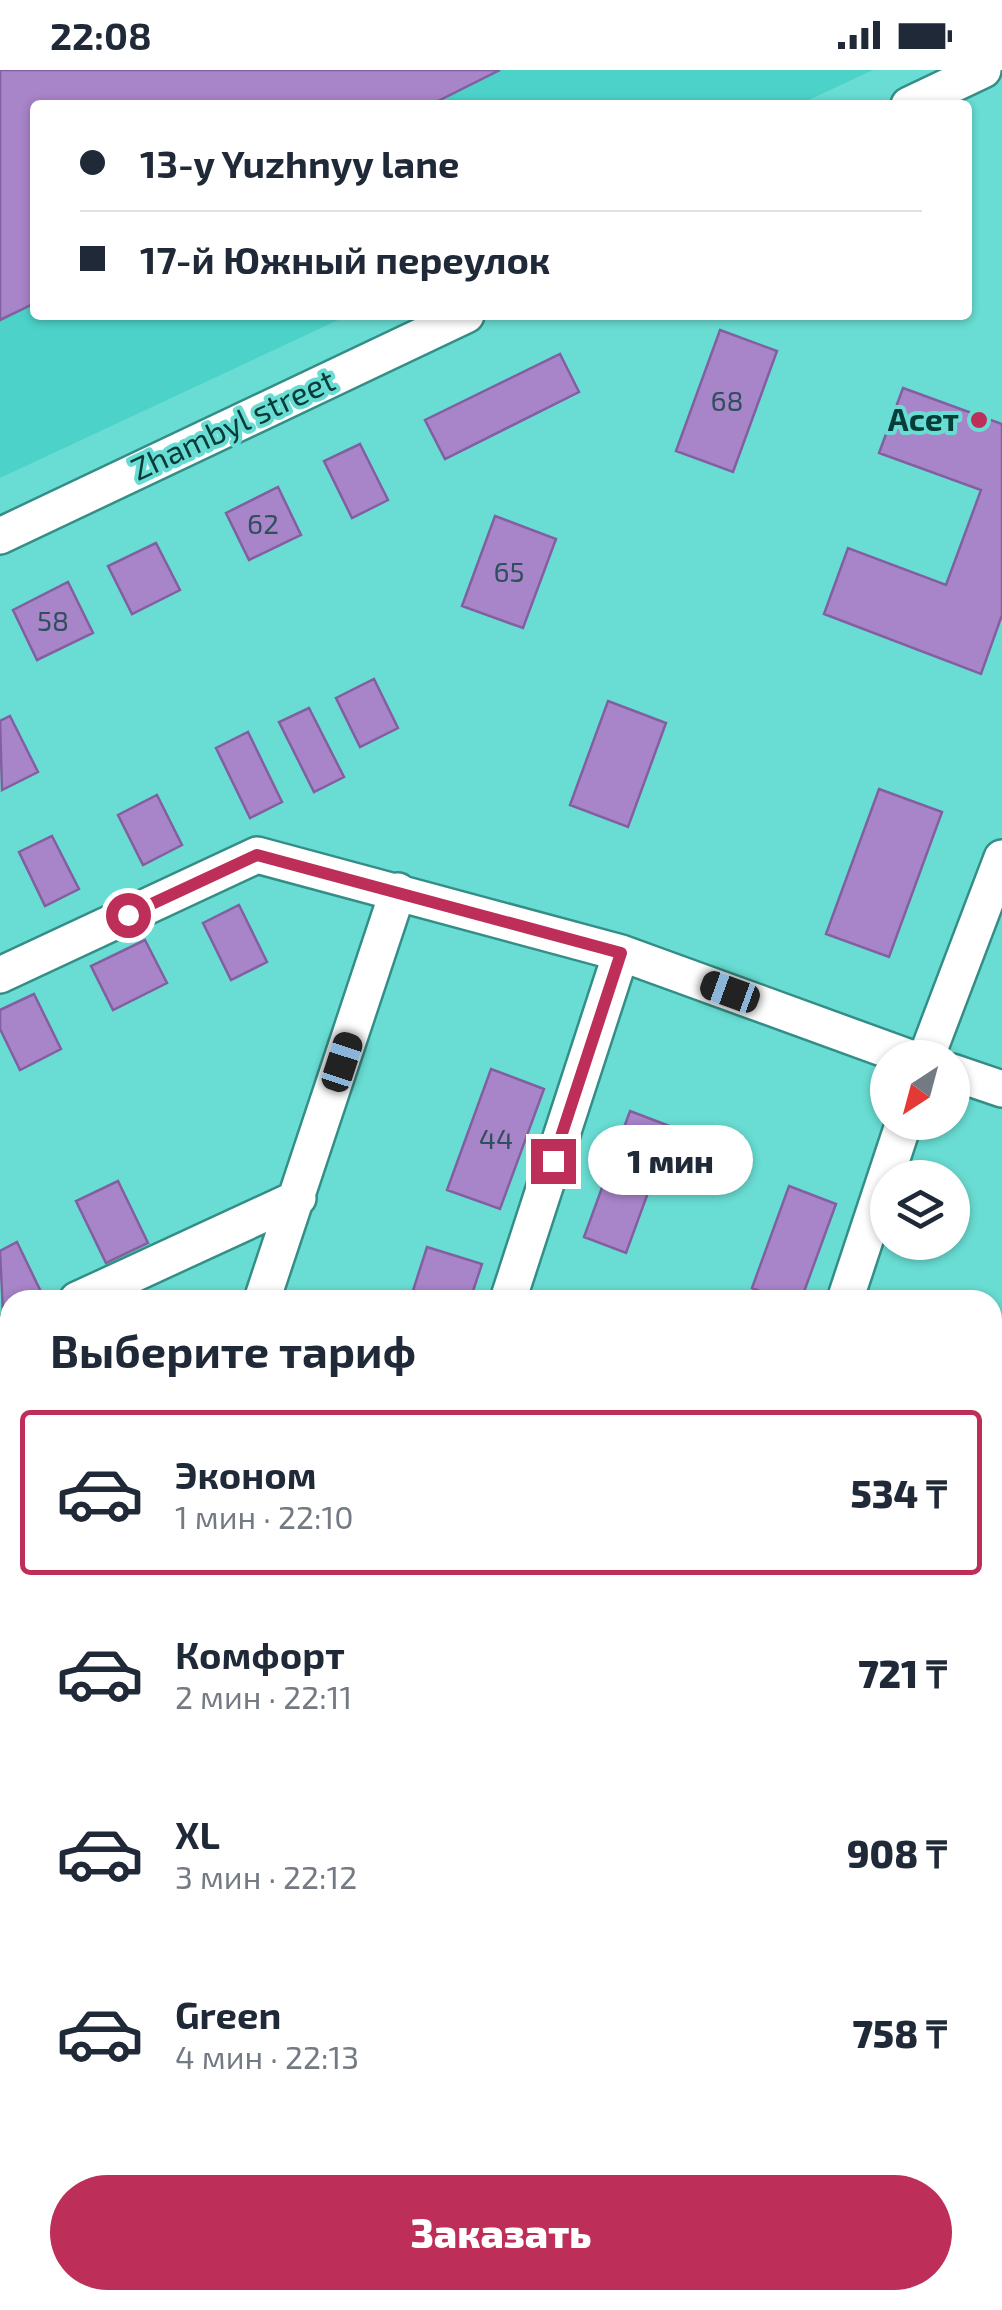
<!DOCTYPE html>
<html lang="ru">
<head>
<meta charset="utf-8">
<style>
  :root { --surface:#fff; --page:#f6f6f7; --text:#1f2937; --muted:#747a83; --line:#e0e1e3; --accent:#bd2e59 }
  body { margin:0; font-family:"Exo 2",sans-serif; background:var(--page); color:var(--text); height:100vh; display:flex; flex-direction:column; font-size:38px; white-space:nowrap }
  * { box-sizing:border-box; margin:0 }
  p { font-size:32px; color:var(--muted) }
  .icon { flex:none; width:55px; height:55px; fill:none; stroke:currentColor; stroke-width:2; stroke-linecap:round; stroke-linejoin:round }
  .map { position:relative; flex:1; overflow:hidden }
  .sheet { position:absolute; left:0px; top:1220px; width:1002px; height:1020px; display:flex; flex-direction:column; background:var(--surface); border-radius:30px 30px 0 0; box-shadow:0 2px 8px #0004 }
  .sheet>* { flex:none }
  .guide { position:absolute; left:30px; top:30px; width:942px; height:220px; border-radius:10px; box-shadow:0 2px 8px #0004; display:grid; align-content:center; height:220px; padding:0 50px; background:var(--surface) }
  .needle { width:65px; rotate:216deg }
  .buttons { position:absolute; left:870px; top:970px; display:grid; gap:20px }
  .buttons a { display:grid; place-items:center; width:100px; height:100px; border-radius:50%; background:var(--surface); box-shadow:0 2px 8px #0004; font-size:50px }
  .end { position:absolute; width:45px; height:45px; margin:-22px; border:12px solid #bd2e59; background:#fff; box-shadow:0 0 0 5px #fff }
  .from { border-radius:50% }
  .bubble { position:absolute; height:70px; border-radius:35px; background:var(--surface); box-shadow:0 2px 8px #0004; font-size:32px; font-weight:800; line-height:70px; text-align:center }
  .car { position:absolute; width:30px; height:60px; margin:-30px -15px; border-radius:12px; box-shadow:0 0 8px 2px #0007; background:linear-gradient(#222 24%,#8ab4d8 0 40%,#222 0 76%,#8ab4d8 0 86%,#222 0) }
  .guide b { display:flex; align-items:center; gap:35px; height:95px; font-size:38px }
  .guide b+b { border-top:2px solid var(--line) }
  .guide i { width:25px; height:25px; background:var(--text) }
  ul { padding:0; list-style:none }
  li { display:flex; align-items:center; gap:30px; height:165px; margin:0 20px 15px; padding:0 30px; border:5px solid transparent; border-radius:10px }
  li div { flex:1 }
  li b { display:block; font-size:38px }
  li em { font-style:normal; font-weight:800 }
  li.on { border-color:var(--accent) }
  li>.icon { width:90px; height:90px; stroke-width:1.5 }
  h2 { padding:0 50px; font-size:45px; line-height:120px }
  .cta { display:flex; gap:20px; margin-top:auto; padding:20px 50px }
  .cta a { flex:1; height:115px; border-radius:60px; background:var(--accent); color:#fff; font-size:40px; font-weight:800; line-height:115px; text-align:center }
  .status { display:flex; justify-content:space-between; align-items:center; height:70px; padding:0 50px; background:var(--surface); direction:ltr }
  .status svg { height:28px; fill:currentColor }
  .map>svg:first-child { display:block }
</style>
</head>
<body>
<div class="status"><b>22:08</b><svg viewBox="0 0 49 12"><path d="M0 12V9h3v3zM5 12V6h3v6zM10 12V3h3v9zM15 12V0h3v12zM26 1h20v11H26zM47 4h2v5h-2z"/></svg></div>
<div class="map">
<svg width="1002" height="2240" viewBox="0 0 1002 2240">
  <rect width="100%" height="100%" fill="#69ddd3"/>
  <path fill="#4cd2c8" d="M0,0H873L798,35H35V245H349L0,408Z"/>
  <path fill="#a884c8" stroke="#825fa0" stroke-width="2.5" d="M0,0H500L430,35H35V233L0,250Z
    M720,260L777,281L733,402L676,381Z
    M560,284L579,322L445,389L425,350Z
    M903,318L1002,354V545L981,604L824,544L848,478L946,515L981,420L879,383Z
    M360,374L388,430L352,448L324,391Z
    M278,417L301,465L249,490L226,443Z
    M495,446L556,469L523,558L462,536Z
    M156,473L180,520L132,544L108,496Z
    M68,512L93,563L37,590L13,540Z
    M374,609L398,658L360,677L336,628Z
    M608,631L666,653L628,757L570,735Z
    M309,638L344,707L314,722L279,652Z
    M10,646L38,702L2,720L0,651Z
    M248,662L282,732L250,748L216,678Z
    M879,719L942,742L889,887L826,864Z
    M157,725L182,775L143,795L118,745Z
    M52,766L79,819L45,836L19,782Z
    M239,835L267,892L231,910L203,853Z
    M145,870L167,913L113,940L91,896Z
    M34,924L61,979L20,1000L0,959V940Z
    M491,999L544,1019L500,1139L447,1120Z
    M630,1041L672,1057L626,1183L584,1167Z
    M118,1111L148,1173L106,1193L76,1131Z
    M789,1116L836,1134L801,1230H782L752,1218Z
    M17,1172L42,1224L29,1230H10V1239L3,1243L0,1181Z
    M427,1177L482,1194L470,1230H410Z
    M10,1542V1613L0,1618V1547Z
    M992,1996L1002,1999V2111L992,2107Z
    M80,2230H134L145,2234L143,2240H76Z
    M210,2230H261L283,2238L206,2240Z
    M589,2230H642L639,2240H585Z
    M768,2230H781L808,2240H764Z"/>
  <g fill="none" stroke-linecap="round" stroke-linejoin="round">
    <g stroke="#348e87" stroke-width="40">
      <path id="minor" d="M909,35L983,0
        M0,466L466,245
        M0,905L257,785L621,883L910,988
        M926,988L1002,788
        M952,1002L1002,1019
        M77,1230L298,1128
        M262,1230L398,821
        M508,1230L621,883
        M845,1230L904,1052
        M0,1266L10,1261
        M0,1795L10,1798
        M992,2138L1002,2141
        M169,2240L172,2230
        M505,2240L508,2230
        M870,2240L873,2230"/>
    </g>
    <use href="#minor" stroke="#fff" stroke-width="35"/>
  </g>
  <g fill="none" stroke-linecap="round" stroke-linejoin="round">
    <path stroke="#bd2e59" stroke-width="12" d="M128,845L257,785L621,883L553,1091"/>
  </g>
  <circle fill="#bd2e59" stroke="#69ddd3" stroke-width="4" cx="979" cy="350" r="10"/>
  <g text-anchor="middle" stroke-width="8" stroke-linejoin="round" paint-order="stroke">
    <g font-size="28" fill="#2f4f5d">
      <text x="727" y="341">68</text>
      <text x="263" y="464">62</text>
      <text x="509" y="512">65</text>
      <text x="53" y="561">58</text>
      <text x="496" y="1079">44</text>
    </g>
    <g font-size="32" font-weight="bold" fill="#073d39" stroke="#69ddd3" text-anchor="end">
      <text x="959" y="361">Асет</text>
    </g>
    <g font-size="32" fill="#073d39" stroke="#69ddd3">
      <text transform="translate(233 355) rotate(-25)" y="11">Zhambyl street</text>
    </g>
  </g>
</svg>
<div class="buttons">
<a><svg class="needle" viewBox="-14 -14 28 28"><path d="M0-13l5 13h-10z" fill="#e53935"/><path d="M0 13l5-13h-10z" fill="#747a83"/></svg></a>
<a><svg class="icon" aria-label="layers" viewBox="0 0 24 24"><path d="M12 4l9 5-9 5-9-5zM3 14l9 5 9-5"/></svg></a>
</div>
<i class="end from" style="left:128px;top:845px"></i>
<i class="end" style="left:553px;top:1091px"></i>
<div class="bubble" style="left:588px;top:1055px;width:165px">1 мин</div>
<i class="car" style="left:730px;top:922px;rotate:290deg"></i>
<i class="car" style="left:342px;top:992px;rotate:18deg"></i>
<div class="guide">
<b><i class="from"></i>13-y Yuzhnyy lane</b>
<b><i></i>17-й Южный переулок</b>
</div>
<section class="sheet">
<h2>Выберите тариф</h2>
<ul>
<li class="on"><svg class="icon" aria-label="car" viewBox="0 0 24 24"><path d="M5 17H2v-5l4-1 3-4h7l3 4 3 1v5h-3M9 17h6M6 11h13"/><circle cx="7" cy="17" r="2"/><circle cx="17" cy="17" r="2"/></svg><div><b>Эконом</b><p>1 мин · 22:10</p></div><em>534 ₸</em></li>
<li><svg class="icon" aria-label="car" viewBox="0 0 24 24"><path d="M5 17H2v-5l4-1 3-4h7l3 4 3 1v5h-3M9 17h6M6 11h13"/><circle cx="7" cy="17" r="2"/><circle cx="17" cy="17" r="2"/></svg><div><b>Комфорт</b><p>2 мин · 22:11</p></div><em>721 ₸</em></li>
<li><svg class="icon" aria-label="car" viewBox="0 0 24 24"><path d="M5 17H2v-5l4-1 3-4h7l3 4 3 1v5h-3M9 17h6M6 11h13"/><circle cx="7" cy="17" r="2"/><circle cx="17" cy="17" r="2"/></svg><div><b>XL</b><p>3 мин · 22:12</p></div><em>908 ₸</em></li>
<li><svg class="icon" aria-label="car" viewBox="0 0 24 24"><path d="M5 17H2v-5l4-1 3-4h7l3 4 3 1v5h-3M9 17h6M6 11h13"/><circle cx="7" cy="17" r="2"/><circle cx="17" cy="17" r="2"/></svg><div><b>Green</b><p>4 мин · 22:13</p></div><em>758 ₸</em></li>
</ul>
<div class="cta"><a>Заказать</a></div>
</section>
</div>
</body>
</html>
